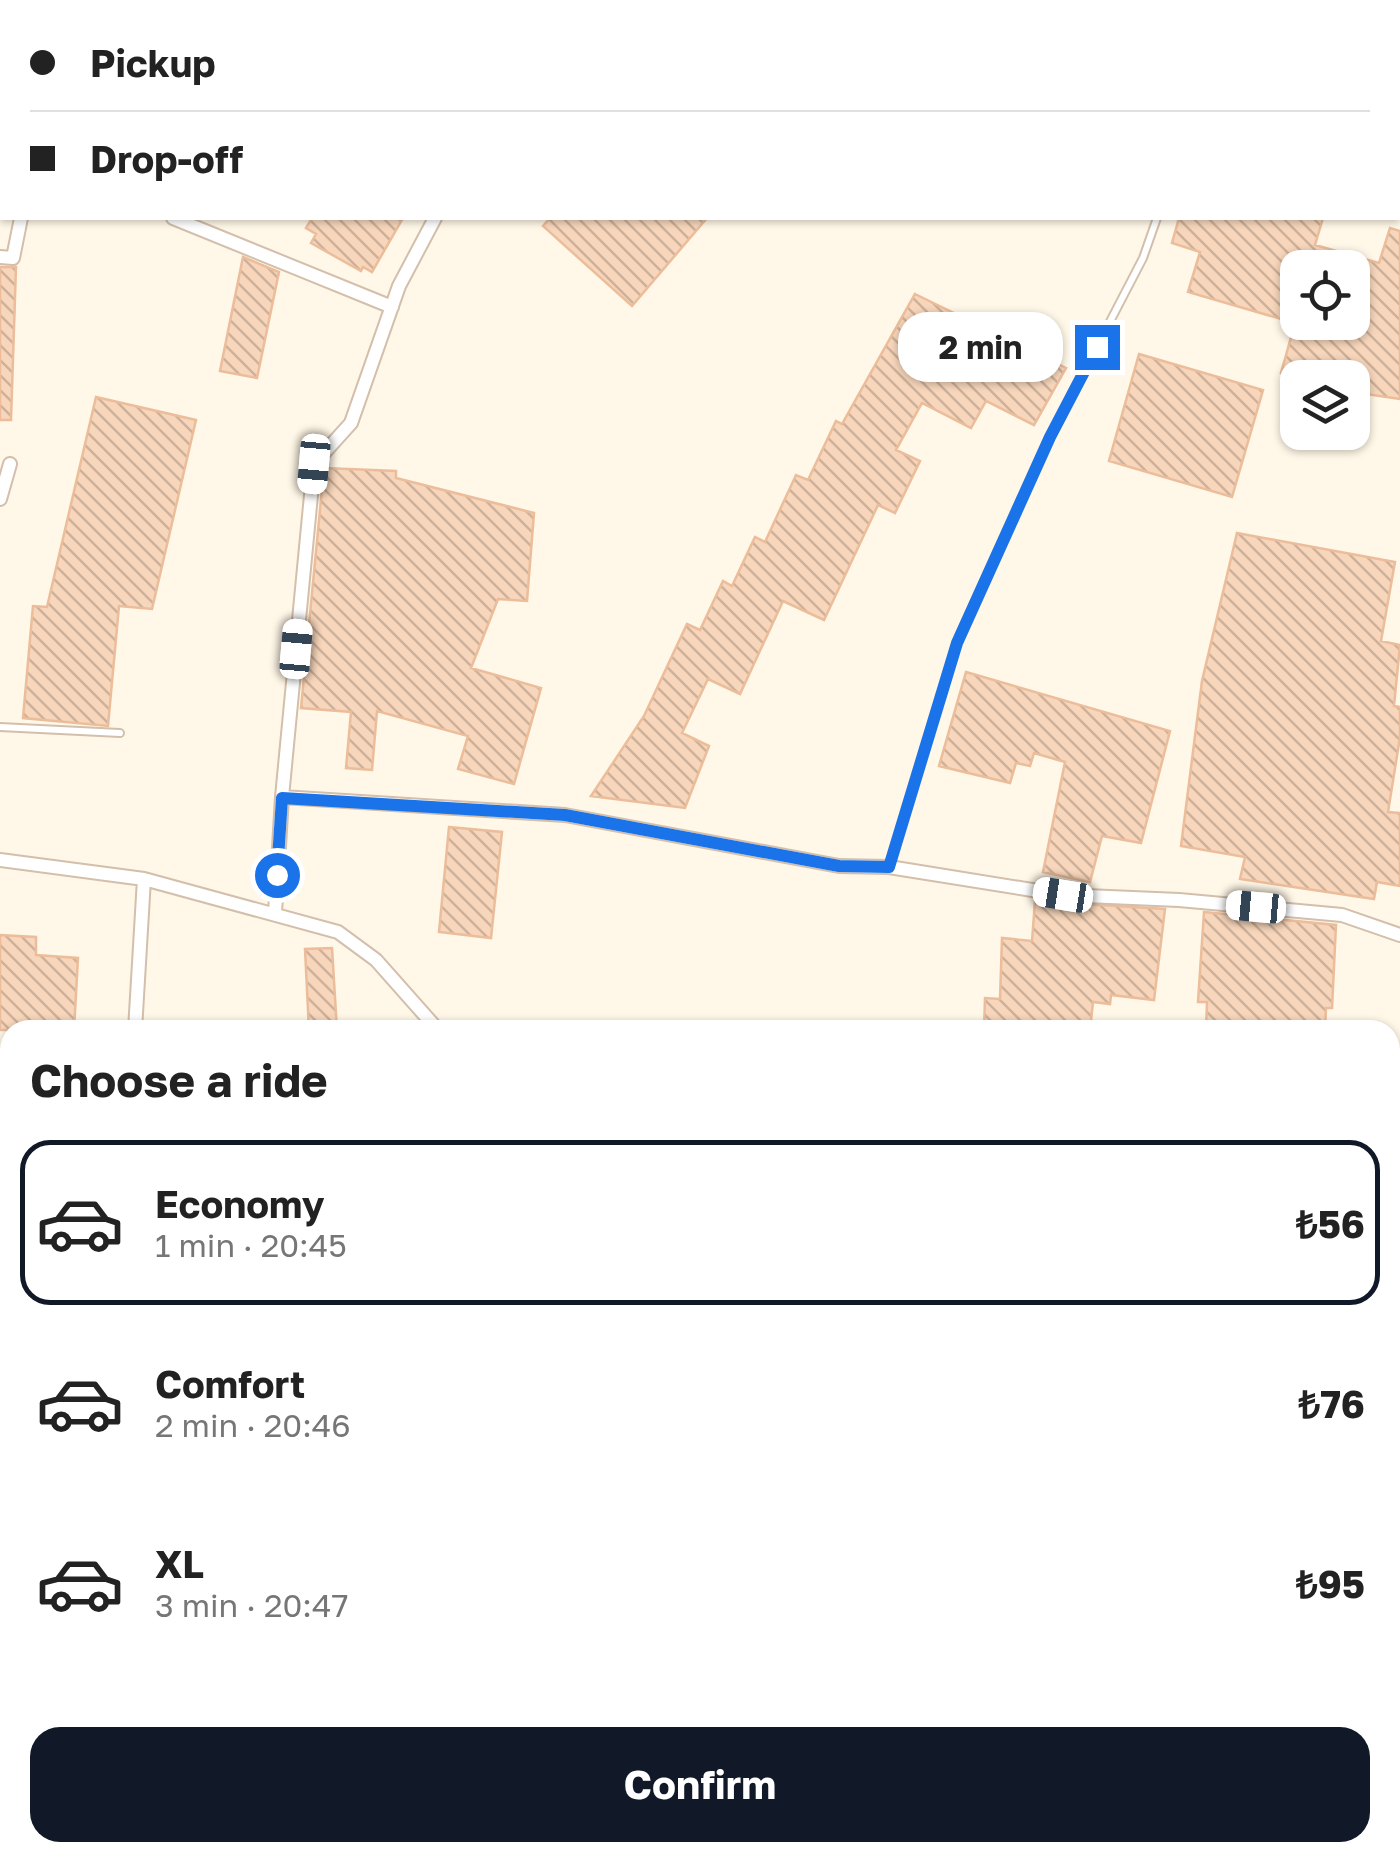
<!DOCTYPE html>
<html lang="en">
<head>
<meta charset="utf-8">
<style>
  :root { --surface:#fff; --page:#f6f6f6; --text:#222; --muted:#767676; --line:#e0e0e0; --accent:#111827 }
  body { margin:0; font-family:"Golos Text",sans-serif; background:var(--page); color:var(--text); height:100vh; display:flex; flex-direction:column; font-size:38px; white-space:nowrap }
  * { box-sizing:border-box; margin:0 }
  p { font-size:32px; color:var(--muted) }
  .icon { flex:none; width:55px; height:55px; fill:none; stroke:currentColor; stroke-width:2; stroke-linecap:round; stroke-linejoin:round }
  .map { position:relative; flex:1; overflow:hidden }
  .sheet { position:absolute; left:0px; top:1020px; width:1400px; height:842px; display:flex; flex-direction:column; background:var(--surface); border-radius:30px 30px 0 0; box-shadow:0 2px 8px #0004 }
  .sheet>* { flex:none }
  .banner { position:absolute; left:0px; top:0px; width:1400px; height:220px; box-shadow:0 2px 8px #0004; display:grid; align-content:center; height:220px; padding:0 30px; background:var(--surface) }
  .tools { position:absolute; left:1280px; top:250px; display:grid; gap:20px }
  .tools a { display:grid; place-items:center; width:90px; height:90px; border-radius:20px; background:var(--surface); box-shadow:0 2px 8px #0004; font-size:50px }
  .end { position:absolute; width:45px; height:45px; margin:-22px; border:12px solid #1a73e8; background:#fff; box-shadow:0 0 0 5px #fff }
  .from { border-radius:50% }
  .bubble { position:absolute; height:70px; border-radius:30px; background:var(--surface); box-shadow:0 2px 8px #0004; font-size:32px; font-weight:700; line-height:70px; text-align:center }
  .car { position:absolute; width:30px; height:60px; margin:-30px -15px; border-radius:12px; box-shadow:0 0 8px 2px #0007; background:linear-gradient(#fff 24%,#345 0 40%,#fff 0 76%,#345 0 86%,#fff 0) }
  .banner b { display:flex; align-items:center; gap:35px; height:95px; font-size:38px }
  .banner b+b { border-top:2px solid var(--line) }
  .banner i { width:25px; height:25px; background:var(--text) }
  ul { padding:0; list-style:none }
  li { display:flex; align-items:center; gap:30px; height:165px; margin:0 20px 15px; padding:0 10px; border:5px solid transparent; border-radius:30px }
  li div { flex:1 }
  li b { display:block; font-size:38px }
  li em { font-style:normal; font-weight:700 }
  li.on { border-color:var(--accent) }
  li>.icon { width:90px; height:90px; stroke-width:1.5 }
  h2 { padding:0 30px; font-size:45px; line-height:120px }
  .action { display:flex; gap:20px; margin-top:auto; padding:20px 30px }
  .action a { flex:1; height:115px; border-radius:30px; background:var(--accent); color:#fff; font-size:40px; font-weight:700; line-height:115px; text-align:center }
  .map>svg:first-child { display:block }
</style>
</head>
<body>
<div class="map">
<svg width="1400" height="1862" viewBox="0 0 1400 1862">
  <defs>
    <pattern id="building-back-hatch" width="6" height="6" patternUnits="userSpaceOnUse" patternTransform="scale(2.5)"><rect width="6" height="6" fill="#f7d6bb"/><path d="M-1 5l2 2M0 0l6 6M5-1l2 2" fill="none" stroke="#cdb19a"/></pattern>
  </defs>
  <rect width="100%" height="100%" fill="#fff7e7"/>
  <path fill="url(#building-back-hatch)" stroke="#ecbd9a" stroke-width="2.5" fill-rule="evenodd" d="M312,218H403L372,272L363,267L361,271L311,243L316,234L306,228Z
    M550,218H707L632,306L543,226Z
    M1179,218H1323L1315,245L1379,263L1390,228L1400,231V399L1352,392V378H1298L1281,373L1295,323L1188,292L1200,252L1172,243ZM1298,268H1352V322H1298Z
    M243,257L279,272L257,378L220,371Z
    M0,267H16L11,420H0Z
    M915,294L1066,368L1034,425L986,401L971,428L922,403L896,450L920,461L895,513L878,505L824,620L783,601L740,694L708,679L682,733L709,746L685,808L591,796L644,716L687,624L700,630L723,581L732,586L755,537L765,542L796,475L808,480L836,421L842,424Z
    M1139,354L1263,390L1232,497L1109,461Z
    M96,397L196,420L152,609L119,606L108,726L23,718L33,606L47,607Z
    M324,468L396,471V478L534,513L527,601L498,599L471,668L541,688L514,784L458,769L468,736L377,711L372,770L346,768L351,712L301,708Z
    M1237,533L1395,562L1381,641L1400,645L1394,706L1400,707V737L1388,812L1400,813V886L1377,882L1374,899L1240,879L1245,857L1181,846L1202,681Z
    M966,672L1170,731L1141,843L1102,836L1090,882L1043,872L1065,762L1034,753L1030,766L1016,763L1010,783L939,766Z
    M449,827L502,832L491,938L439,932Z
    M1035,901L1165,909L1154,1000L1111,995L1110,1004L1093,1002L1090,1030H984L985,998L1000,999L1002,938L1032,941Z
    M1204,912L1336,925L1332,1008H1326L1325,1030H1206L1207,1002H1198Z
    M0,935L36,937V955L78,958L74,1030H0Z
    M332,948L337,1030H309L305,949Z"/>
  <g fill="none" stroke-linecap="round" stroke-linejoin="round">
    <g stroke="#d3bfab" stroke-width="10">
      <path id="lane" d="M1212,2L1213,0
        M0,727L120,733
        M889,866L957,643L1050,437L1143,258L1157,218
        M0,1600L10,1599
        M0,1717L10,1712
        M596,1862L600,1852"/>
    </g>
    <g stroke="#d3bfab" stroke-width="16">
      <path id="street" d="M173,218L392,307
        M0,257L13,258L21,218
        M0,499L10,464
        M282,797L314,464L351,423L399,286L435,218
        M0,860L144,879L338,932L376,960L438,1030
        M275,913L282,797L565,815L839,866L889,867L1063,895L1179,900L1342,915L1400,935
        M135,1030L144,879
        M1186,1852L1195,1862
        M1122,1862L1125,1852"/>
    </g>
    <path stroke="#ddb99e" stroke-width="2.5" stroke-dasharray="2.5 8" stroke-linecap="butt" d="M1390,1310L1400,1313"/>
    <use href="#lane" stroke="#fff" stroke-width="6"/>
    <use href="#street" stroke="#fff" stroke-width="12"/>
  </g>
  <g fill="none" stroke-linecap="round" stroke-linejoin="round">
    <path stroke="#1a73e8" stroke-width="12" d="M277,875L282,798L565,815L839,866L889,867L957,643L1050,437L1097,347"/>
  </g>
</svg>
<div class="tools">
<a><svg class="icon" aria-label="locate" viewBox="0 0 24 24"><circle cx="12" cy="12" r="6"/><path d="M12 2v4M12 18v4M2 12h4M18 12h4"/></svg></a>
<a><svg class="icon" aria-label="layers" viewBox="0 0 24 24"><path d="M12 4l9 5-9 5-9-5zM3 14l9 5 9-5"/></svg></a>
</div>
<i class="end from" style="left:277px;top:875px"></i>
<i class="end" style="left:1097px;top:347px"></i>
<div class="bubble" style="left:898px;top:312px;width:165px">2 min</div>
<i class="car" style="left:314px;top:464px;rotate:185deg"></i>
<i class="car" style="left:296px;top:649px;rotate:5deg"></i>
<i class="car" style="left:1063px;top:895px;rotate:279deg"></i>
<i class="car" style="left:1256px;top:907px;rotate:275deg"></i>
<div class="banner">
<b><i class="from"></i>Pickup</b>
<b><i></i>Drop-off</b>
</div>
<section class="sheet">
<h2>Choose a ride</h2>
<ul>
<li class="on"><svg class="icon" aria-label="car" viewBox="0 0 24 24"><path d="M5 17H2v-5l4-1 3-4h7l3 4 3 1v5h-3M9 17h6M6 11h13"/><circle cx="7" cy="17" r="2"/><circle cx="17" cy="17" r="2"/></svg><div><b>Economy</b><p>1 min · 20:45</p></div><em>₺56</em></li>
<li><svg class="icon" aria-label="car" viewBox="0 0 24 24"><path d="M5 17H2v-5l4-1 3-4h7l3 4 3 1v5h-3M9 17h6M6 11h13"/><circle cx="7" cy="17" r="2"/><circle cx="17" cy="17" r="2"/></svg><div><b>Comfort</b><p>2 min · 20:46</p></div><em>₺76</em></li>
<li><svg class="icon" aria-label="car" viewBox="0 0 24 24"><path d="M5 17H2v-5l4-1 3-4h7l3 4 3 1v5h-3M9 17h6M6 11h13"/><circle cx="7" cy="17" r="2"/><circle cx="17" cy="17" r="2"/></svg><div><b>XL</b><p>3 min · 20:47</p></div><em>₺95</em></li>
</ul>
<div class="action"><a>Confirm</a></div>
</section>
</div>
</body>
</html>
